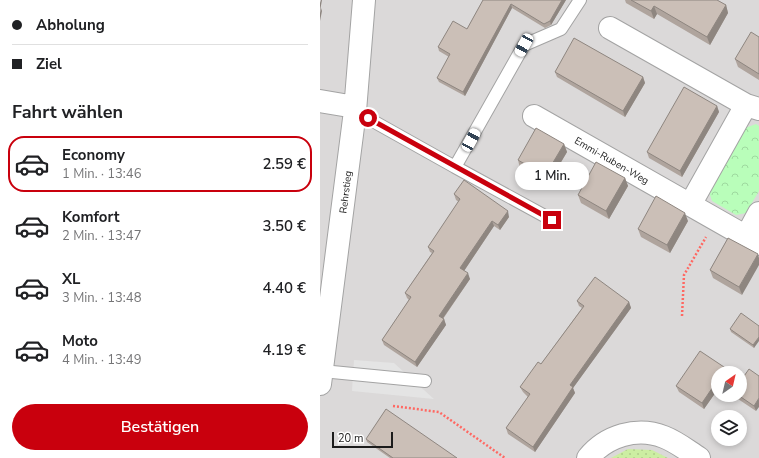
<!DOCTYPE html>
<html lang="de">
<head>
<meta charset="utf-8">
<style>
  :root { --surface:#fff; --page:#f6f6f6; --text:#202124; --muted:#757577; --line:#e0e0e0; --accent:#c9000d }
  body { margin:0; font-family:"Nunito Sans",sans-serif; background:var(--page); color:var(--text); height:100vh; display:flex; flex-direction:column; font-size:15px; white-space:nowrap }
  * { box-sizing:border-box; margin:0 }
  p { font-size:13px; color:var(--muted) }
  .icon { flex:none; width:22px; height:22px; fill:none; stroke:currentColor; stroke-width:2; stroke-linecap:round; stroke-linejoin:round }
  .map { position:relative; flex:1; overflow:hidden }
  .details { display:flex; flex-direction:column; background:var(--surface); width:320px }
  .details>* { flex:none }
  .top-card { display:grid; align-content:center; height:88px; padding:0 12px; background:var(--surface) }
  .needle { width:26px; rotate:34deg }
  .fabs { position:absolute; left:391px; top:366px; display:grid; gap:8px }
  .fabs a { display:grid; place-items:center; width:36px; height:36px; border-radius:50%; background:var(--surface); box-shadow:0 2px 6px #0003; font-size:20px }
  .scale { position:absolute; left:12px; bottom:10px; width:61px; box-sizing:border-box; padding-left:4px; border:2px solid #1c1c1c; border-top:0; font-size:11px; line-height:14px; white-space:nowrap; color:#1c1c1c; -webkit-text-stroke:3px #fff; paint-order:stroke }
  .end { position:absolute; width:18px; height:18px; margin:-9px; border:5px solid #c9000d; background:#fff; box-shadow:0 0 0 2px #fff }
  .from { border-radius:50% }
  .bubble { position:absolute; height:28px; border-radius:14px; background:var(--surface); box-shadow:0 2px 6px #0003; font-size:13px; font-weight:600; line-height:28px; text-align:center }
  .car { position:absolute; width:12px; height:24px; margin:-12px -6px; border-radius:5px; box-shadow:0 0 3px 1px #0007; background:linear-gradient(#fff 24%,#345 0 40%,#fff 0 76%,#345 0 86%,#fff 0) }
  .top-card b { display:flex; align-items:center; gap:14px; height:38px; font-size:15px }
  .top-card b+b { border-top:1px solid var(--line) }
  .top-card i { width:10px; height:10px; background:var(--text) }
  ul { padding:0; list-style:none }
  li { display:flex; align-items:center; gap:12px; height:56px; margin:0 8px 6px; padding:0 4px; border:2px solid transparent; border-radius:16px }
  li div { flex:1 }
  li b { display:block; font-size:15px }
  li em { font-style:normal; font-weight:600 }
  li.on { border-color:var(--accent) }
  li>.icon { width:36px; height:36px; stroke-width:1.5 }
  h2 { padding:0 12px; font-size:18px; line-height:48px }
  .action { display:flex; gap:8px; margin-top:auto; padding:8px 12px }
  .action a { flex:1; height:46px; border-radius:24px; background:var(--accent); color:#fff; font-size:16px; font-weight:600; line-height:46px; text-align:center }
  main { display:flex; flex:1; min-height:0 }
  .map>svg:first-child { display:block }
</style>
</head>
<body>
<main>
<section class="details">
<div class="top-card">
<b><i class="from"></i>Abholung</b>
<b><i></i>Ziel</b>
</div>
<h2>Fahrt wählen</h2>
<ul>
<li class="on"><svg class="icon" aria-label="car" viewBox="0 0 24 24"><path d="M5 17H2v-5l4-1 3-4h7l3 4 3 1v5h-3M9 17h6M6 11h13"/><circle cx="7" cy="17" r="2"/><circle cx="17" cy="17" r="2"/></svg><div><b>Economy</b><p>1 Min. · 13:46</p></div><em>2.59 €</em></li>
<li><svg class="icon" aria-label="car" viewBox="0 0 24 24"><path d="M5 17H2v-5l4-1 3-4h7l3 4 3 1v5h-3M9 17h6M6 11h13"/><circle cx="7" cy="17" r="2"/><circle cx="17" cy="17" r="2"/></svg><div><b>Komfort</b><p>2 Min. · 13:47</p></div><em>3.50 €</em></li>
<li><svg class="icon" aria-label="car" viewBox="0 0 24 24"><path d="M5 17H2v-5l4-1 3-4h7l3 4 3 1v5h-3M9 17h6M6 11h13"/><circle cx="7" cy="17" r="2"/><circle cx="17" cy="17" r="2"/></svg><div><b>XL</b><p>3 Min. · 13:48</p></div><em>4.40 €</em></li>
<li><svg class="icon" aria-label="car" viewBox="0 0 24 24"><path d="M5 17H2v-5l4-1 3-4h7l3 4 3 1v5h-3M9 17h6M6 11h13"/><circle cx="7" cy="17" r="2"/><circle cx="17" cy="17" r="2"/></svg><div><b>Moto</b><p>4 Min. · 13:49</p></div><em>4.19 €</em></li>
</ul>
<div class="action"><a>Bestätigen</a></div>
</section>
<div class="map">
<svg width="439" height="458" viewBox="0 0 439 458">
  <defs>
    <pattern id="grass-dots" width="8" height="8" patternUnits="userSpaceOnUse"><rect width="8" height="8" fill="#cceea2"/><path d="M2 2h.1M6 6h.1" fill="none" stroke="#afcc8b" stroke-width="1.8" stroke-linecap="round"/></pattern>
    <pattern id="park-crowns" width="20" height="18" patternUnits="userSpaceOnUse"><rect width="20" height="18" fill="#b9feba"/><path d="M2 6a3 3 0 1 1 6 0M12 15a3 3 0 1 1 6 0" fill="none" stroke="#9ed99f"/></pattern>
  </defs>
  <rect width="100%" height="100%" fill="#efe9e1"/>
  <path fill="#dbd9d9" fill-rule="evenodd" d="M0,0H439V458H0ZM398,373H420V395H398ZM398,417H420V439H398Z"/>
  <path fill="url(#grass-dots)" d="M308,449L332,450L348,458H291Z"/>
  <path fill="url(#park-crowns)" d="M436,124L439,126V191L426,213L416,215L392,201L389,192L425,128Z"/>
  <path fill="#e4e4e4" d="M34,360L74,363L114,399L32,391Z"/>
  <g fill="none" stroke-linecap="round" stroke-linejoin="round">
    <g stroke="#a3a3a3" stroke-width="14">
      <path id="lane" d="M35,111L135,167L204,45L241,29L260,0
        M135,167L232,220
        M2,371L105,381"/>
    </g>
    <g stroke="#a3a3a3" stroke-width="24">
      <path id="street" d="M290,28L426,105L439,109
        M0,101L35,107
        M214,116L439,244
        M370,205L426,105
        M426,237L439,213
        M0,384L35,111L44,0
        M268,458C286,436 317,426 344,437C357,442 368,451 379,458"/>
    </g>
    <path stroke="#ff6862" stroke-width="2.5" stroke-dasharray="2 2" stroke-linecap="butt" d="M362,316L364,275L386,237
      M73,406L119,412L185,458"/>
    <use href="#lane" stroke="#fff" stroke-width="12"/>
    <use href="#street" stroke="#fff" stroke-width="22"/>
  </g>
  <path fill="#afa49d" d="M163,0H246L231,25L225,28L192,8L145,96L119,82L117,78L129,57L119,51L118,47L147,29Z
    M305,0H397L406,5L408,13L390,45L337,14L334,19L306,3Z
    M439,37V80L418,67L415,59Z
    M235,72L323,77L325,83L305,117L237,77Z
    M397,106L399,112L362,177L329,158L327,152Z
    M244,144L247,152L228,184L200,168L198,160Z
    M305,178L308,186L289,219L261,203L258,195Z
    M134,194L189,217L180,230L174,226L144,271L150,279L123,319H124L126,325L97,367L64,345L62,340L89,300L87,298L85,293L112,253L110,252L108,247L139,202L136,200Z
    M368,221L350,253L321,237L318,229Z
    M408,238L422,295L393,278L390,270Z
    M257,301L309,302L311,308L253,388L255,393L215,452L188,434L186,428L208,397L203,392L200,387L221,364L262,308L259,306Z
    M439,326L434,348L411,332L410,329Z
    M429,369L436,411L412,395H420L422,379Z
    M398,373V389L384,409L359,392L356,386Z
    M46,439L137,458H70L47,442Z"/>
  <path fill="#8e8680" d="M1,0H2L0,11V3Z
    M242,0H246L231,25L230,21Z
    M191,4L192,8L145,96L143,92Z
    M406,5L408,13L390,45L387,37Z
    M334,6L337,14L334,19L331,11Z
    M1,8L2,11L0,21V13Z
    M323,77L325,83L305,117L303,111Z
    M397,106L399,112L362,177L360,171Z
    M244,144L247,152L228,184L225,176Z
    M305,178L308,186L289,219L286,211Z
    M188,211L189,217L180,230L178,225Z
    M365,213L368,221L350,253L347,245Z
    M172,221L174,226L142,274L140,268Z
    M438,254L439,258V265L422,295L419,287Z
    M148,273L150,279L121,321L119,316Z
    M309,302L311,308L253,388L255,393L215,452L213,447L250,385Z
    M124,319L126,325L97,367L95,362Z
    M439,337V341L434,348L433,345Z
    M397,381L398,383V389L384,409L382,403Z
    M439,398V407L436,411L434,406Z"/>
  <path fill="#cbbfb7" stroke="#8e8680" d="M163,0H242L230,21L224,24L191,4L143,92L117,78L130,54L118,47L133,21L147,29Z
    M311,0H397L406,5L387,37L334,6L331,11Z
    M431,32L439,37V74L415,59Z
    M254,38L323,77L303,111L235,72Z
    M364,87L397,106L360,171L327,152Z
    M216,128L244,144L225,176L198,160Z
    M276,162L305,178L286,211L258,195Z
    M144,180L188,211L178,225L172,221L140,268L148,273L119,316L124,319L95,362L62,340L91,297L85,293L114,251L108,247L140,199L134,194Z
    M336,196L365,213L347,245L318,229Z
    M408,238L438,254L419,287L390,270Z
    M275,277L309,302L250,385L253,387L213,447L186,428L210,394L200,387L218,362L221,364L264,306L257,301Z
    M421,313L439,326V337L433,345L410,329Z
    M380,351L413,373H398V382L397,381L382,403L356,386Z
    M429,369L439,376V398L434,406L418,395H420V378L422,379Z
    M66,409L137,458H73L46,439Z"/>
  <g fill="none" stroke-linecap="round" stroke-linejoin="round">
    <path stroke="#c9000d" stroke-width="5" d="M48,118L232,220"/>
  </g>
  <g text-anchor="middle" stroke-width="3" stroke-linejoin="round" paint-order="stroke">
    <g font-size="10" fill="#1c1c1c" stroke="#fff">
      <text transform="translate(292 160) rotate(30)" y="4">Emmi-Ruben-Weg</text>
      <text transform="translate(25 192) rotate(-83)" y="4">Rehrstieg</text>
    </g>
  </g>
</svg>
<div class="fabs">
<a><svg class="needle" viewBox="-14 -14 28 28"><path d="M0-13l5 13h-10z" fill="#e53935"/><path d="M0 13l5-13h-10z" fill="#757577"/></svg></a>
<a><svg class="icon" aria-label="layers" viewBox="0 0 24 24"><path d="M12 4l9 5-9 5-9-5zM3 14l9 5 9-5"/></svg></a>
</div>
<div class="scale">20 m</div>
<i class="end from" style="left:48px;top:118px"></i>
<i class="end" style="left:232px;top:220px"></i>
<div class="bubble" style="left:195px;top:162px;width:74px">1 Min.</div>
<i class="car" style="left:204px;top:45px;rotate:209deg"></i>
<i class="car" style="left:151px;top:140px;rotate:29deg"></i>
</div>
</main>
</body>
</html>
